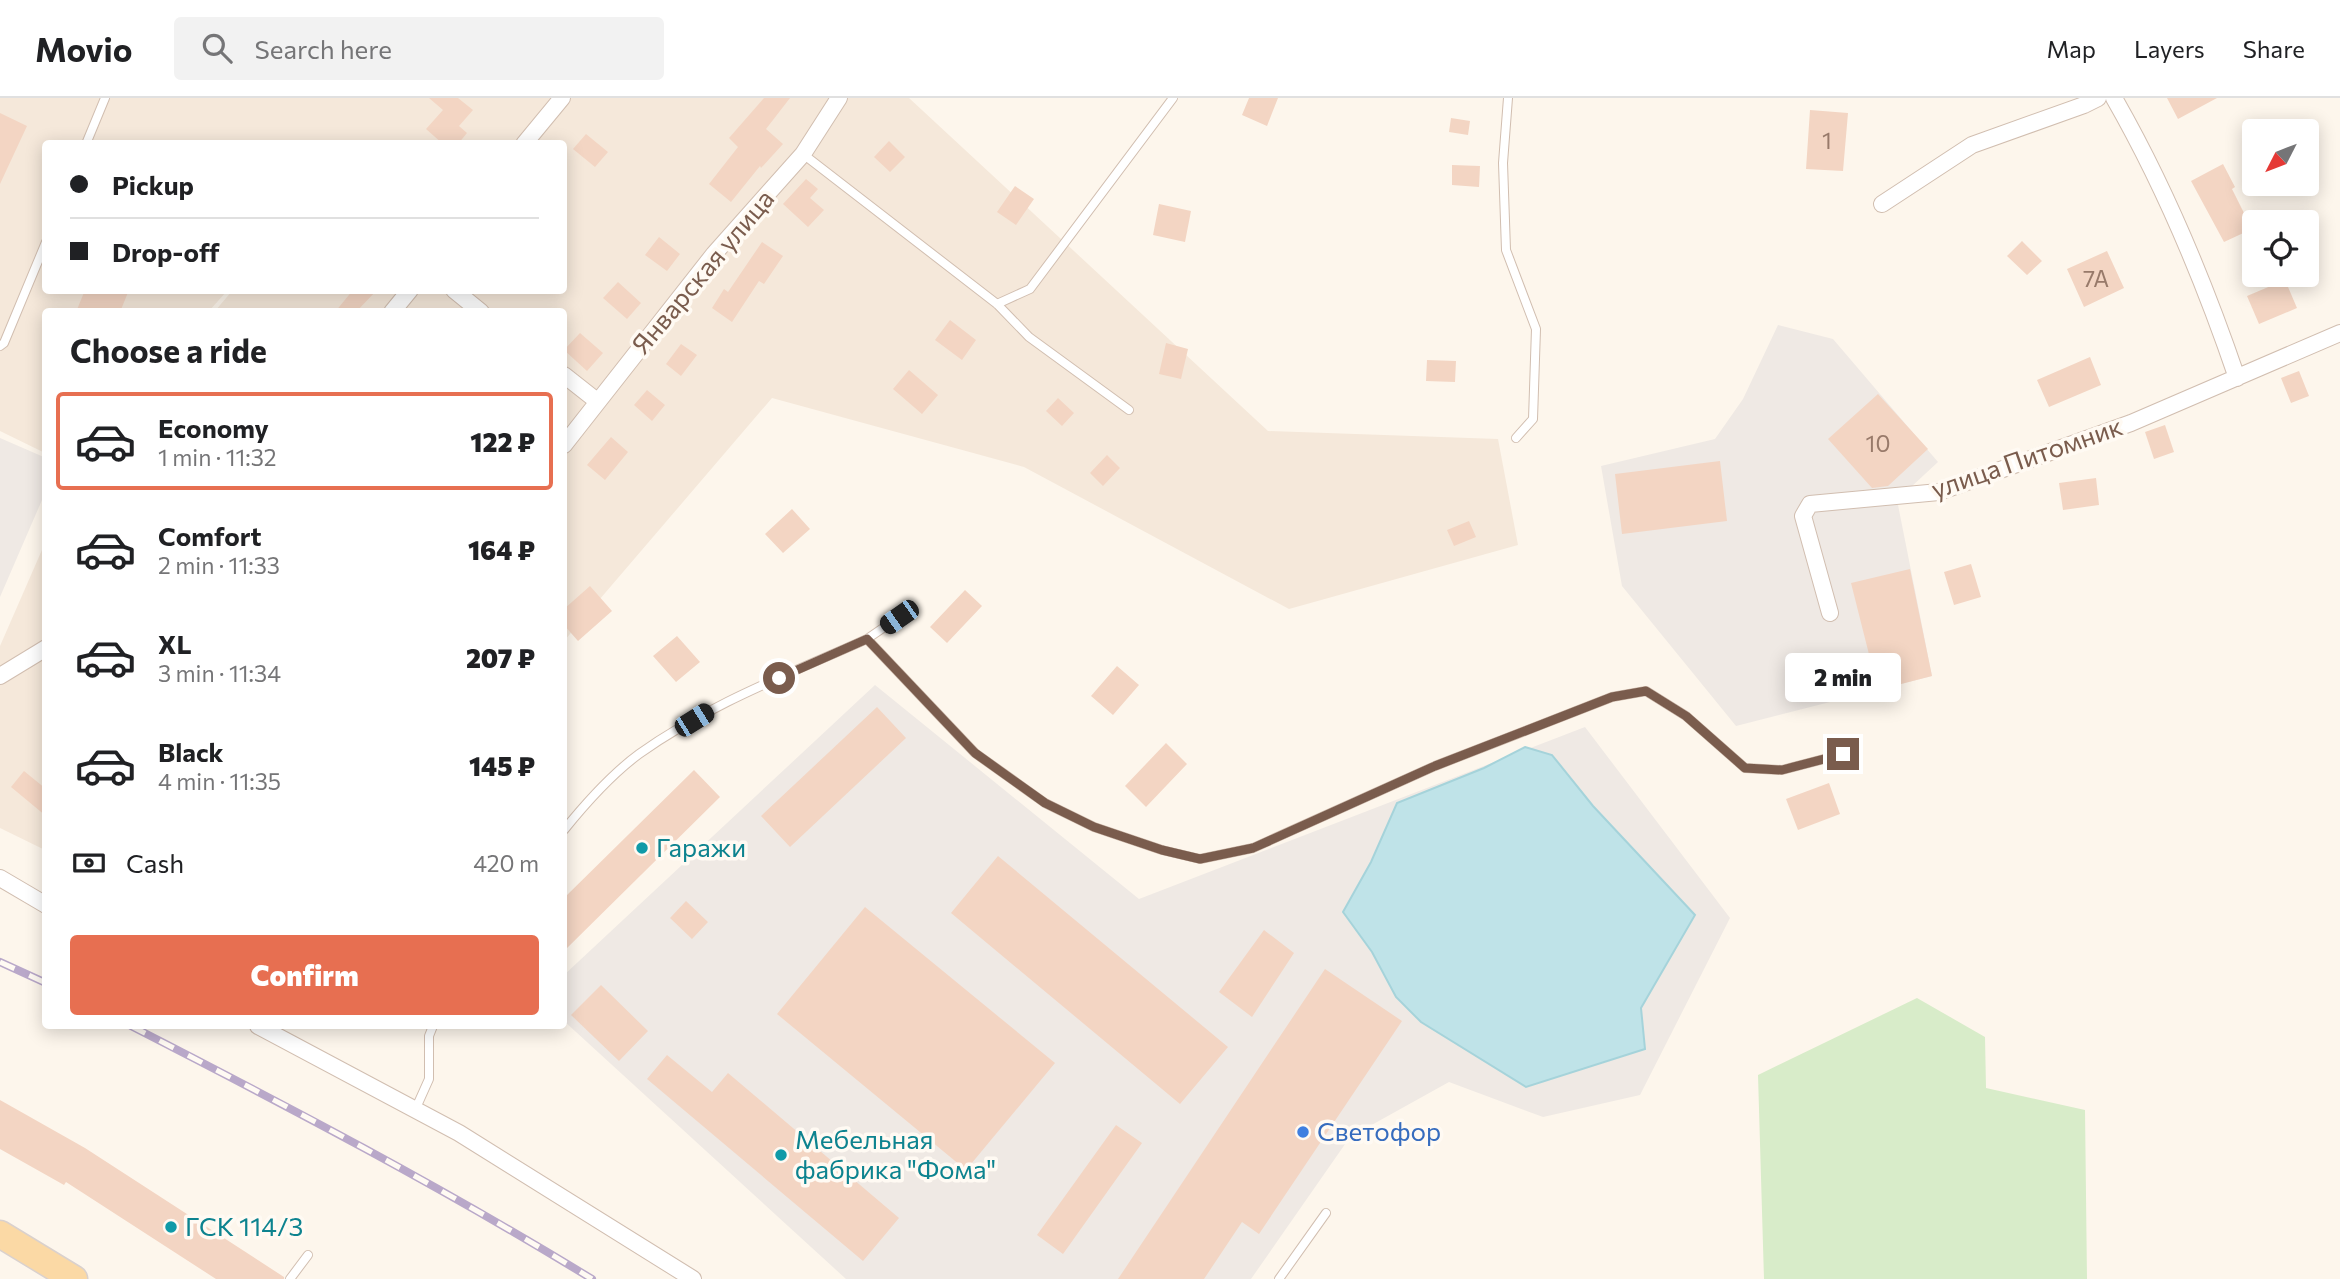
<!DOCTYPE html>
<html lang="en">
<head>
<meta charset="utf-8">
<style>
  :root { --surface:#fff; --page:#f2f2f2; --text:#202124; --muted:#757577; --line:#e0e0e0; --accent:#e76f51 }
  body { margin:0; font-family:Commissioner,sans-serif; background:var(--page); color:var(--text); height:100vh; display:flex; flex-direction:column; font-size:26px; white-space:nowrap }
  * { box-sizing:border-box; margin:0 }
  p { font-size:23px; color:var(--muted) }
  .icon { flex:none; width:38px; height:38px; fill:none; stroke:currentColor; stroke-width:2; stroke-linecap:round; stroke-linejoin:round }
  .map { position:relative; flex:1; overflow:hidden }
  .panel { position:absolute; left:42px; top:210px; width:525px; height:721px; display:flex; flex-direction:column; background:var(--surface); border-radius:7px; box-shadow:0 4px 18px #0003 }
  .panel>* { flex:none }
  .hud { position:absolute; left:42px; top:42px; width:525px; height:154px; border-radius:7px; box-shadow:0 4px 18px #0003; display:grid; align-content:center; height:154px; padding:0 28px; background:var(--surface) }
  .needle { width:46px; rotate:228deg }
  .buttons { position:absolute; left:2242px; top:21px; display:grid; gap:14px }
  .buttons a { display:grid; place-items:center; width:77px; height:77px; border-radius:7px; background:var(--surface); box-shadow:0 4px 18px #0003; font-size:35px }
  .end { position:absolute; width:32px; height:32px; margin:-16px; border:9px solid #7a5c4d; background:#fff; box-shadow:0 0 0 4px #fff }
  .from { border-radius:50% }
  .bubble { position:absolute; height:49px; border-radius:7px; background:var(--surface); box-shadow:0 4px 18px #0003; font-size:23px; font-weight:800; line-height:49px; text-align:center }
  .car { position:absolute; width:21px; height:42px; margin:-21px -10px; border-radius:9px; box-shadow:0 0 5px 2px #0007; background:linear-gradient(#222 24%,#8ab4d8 0 40%,#222 0 76%,#8ab4d8 0 86%,#222 0) }
  .hud b { display:flex; align-items:center; gap:24px; height:66px; font-size:26px }
  .hud b+b { border-top:2px solid var(--line) }
  .hud i { width:18px; height:18px; background:var(--text) }
  ul { padding:0; list-style:none }
  li { display:flex; align-items:center; gap:21px; height:98px; margin:0 14px 10px; padding:0 14px; border:4px solid transparent; border-radius:7px }
  li div { flex:1 }
  li b { display:block; font-size:26px }
  li em { font-style:normal; font-weight:800 }
  li.selected { border-color:var(--accent) }
  li>.icon { width:63px; height:63px; stroke-width:1.5 }
  h2 { padding:0 28px; font-size:32px; line-height:84px }
  .pay { display:flex; align-items:center; gap:18px; height:77px; padding:0 28px; font-size:26px }
  .pay p { margin-inline-start:auto }
  .cta { display:flex; gap:14px; margin-top:auto; padding:14px 28px }
  .cta a { flex:1; height:80px; border-radius:7px; background:var(--accent); color:#fff; font-size:28px; font-weight:800; line-height:80px; text-align:center }
  header { display:flex; align-items:center; gap:42px; box-sizing:border-box; height:98px; padding:0 35px; background:var(--surface); border-bottom:2px solid var(--line) }
  header strong { font-size:33px }
  nav { display:flex; gap:38px; margin-inline-start:auto; font-size:24px }
  .search { width:490px; height:63px; background:var(--page); display:flex; align-items:center; gap:18px; box-sizing:border-box; padding:0 24px; border-radius:7px; color:var(--muted); font-size:26px }
  .map>svg:first-child { display:block }
</style>
</head>
<body>
<header>
<strong>Movio</strong>
<div class="search"><svg class="icon" aria-label="search" viewBox="0 0 24 24"><circle cx="10" cy="10" r="6"/><path d="M15 15l6 6"/></svg>Search here</div>
<nav><a>Map</a><a>Layers</a><a>Share</a></nav>
</header>
<div class="map">
<svg width="2340" height="1181" viewBox="0 0 2340 1181">
  <rect width="100%" height="100%" fill="#fdf6ec"/>
  <path fill="#f5e8da" d="M0,0H909L1268,333L1498,341L1518,447L1289,511L1024,369L772,300L564,543V214L215,213L232,193L564,192V46H46V192L227,193L209,213L46,214L45,355L0,333Z
    M45,445V752L0,730V548Z"/>
  <path fill="#efe9e4" d="M1778,227L1833,241L1938,364L1897,402L1932,578L1736,628L1622,488L1601,368L1715,341L1743,301Z
    M0,340L46,360L45,395L0,499Z
    M875,587L1139,801L1585,629L1730,820L1640,997L1543,1019L1449,984L1350,1039L1251,1181H846L564,923V877Z"/>
  <path fill="#d8ecc9" d="M1917,900L1985,939L1986,990L2085,1012L2087,1181H1764L1758,977Z"/>
  <path fill="#bfe3e8" stroke="#a5d3da" stroke-width="2" d="M1525,649L1552,657L1593,708L1695,817L1641,910L1645,951L1526,989L1421,924L1396,899L1372,854L1343,814L1371,764L1397,705L1484,670Z"/>
  <path fill="#f3d5c3" d="M429,0H458L473,12L459,28L467,35L458,46H443L426,31L443,12Z
    M764,0H790L766,31L783,46L761,70L760,68L731,104L709,86L738,49L729,40Z
    M1249,0H1278L1267,28L1242,17Z
    M2167,0H2217L2178,21Z
    M1810,12L1848,15L1843,73L1806,71Z
    M0,15L27,28L0,86Z
    M1451,20L1470,23L1468,37L1449,34Z
    M586,36L608,54L595,69L573,51Z
    M889,43L905,59L890,74L874,59Z
    M2223,66L2235,89L2232,91L2252,131L2224,144L2191,83Z
    M1452,67L1480,68L1479,89L1452,87Z
    M806,81L818,91L810,100L824,112L808,129L783,106Z
    M1015,88L1034,101L1016,127L997,114Z
    M1159,106L1191,113L1185,144L1153,137Z
    M659,139L680,156L667,173L645,157Z
    M2022,143L2042,163L2027,177L2007,158Z
    M762,144L783,158L764,186L759,183L732,224L712,210L724,191L728,194Z
    M2107,153L2124,190L2084,209L2067,171Z
    M2285,182L2297,210L2259,226L2247,198Z
    M618,184L641,205L627,221L603,200Z
    M85,192H129L120,214H76Z
    M353,192H377L356,214H335Z
    M950,222L976,242L962,262L935,242Z
    M580,235L603,255L587,273L564,252Z
    M1166,245L1188,251L1181,281L1159,276Z
    M681,246L697,257L681,278L666,266Z
    M2090,259L2101,287L2049,309L2037,282Z
    M1427,262L1456,263L1455,284L1426,283Z
    M909,272L938,297L922,316L893,291Z
    M2299,273L2309,298L2291,305L2281,280Z
    M647,292L665,307L652,323L634,307Z
    M1878,296L1928,351L1888,388L1872,390L1828,341Z
    M1058,300L1074,315L1062,328L1046,313Z
    M2165,327L2174,354L2154,361L2145,334Z
    M611,339L628,354L605,382L587,367Z
    M1107,357L1120,370L1103,388L1090,375Z
    M1720,363L1727,423L1622,436L1615,376Z
    M2096,380L2099,407L2063,412L2059,385Z
    M792,411L810,431L783,455L765,436Z
    M1469,423L1476,439L1454,448L1447,432Z
    M1971,466L1981,499L1954,507L1944,474Z
    M1910,471L1932,578L1878,592L1851,485Z
    M590,488L612,513L578,543L564,527V511Z
    M965,492L982,508L947,545L930,529Z
    M677,538L700,564L676,584L653,558Z
    M1117,568L1139,587L1113,617L1091,598Z
    M877,609L906,640L790,749L761,718Z
    M1166,645L1187,666L1146,709L1125,688Z
    M694,672L720,699L564,853V800Z
    M24,673L46,691V718L11,689Z
    M1829,685L1840,716L1798,732L1786,701Z
    M998,758L1228,949L1180,1006L951,815Z
    M686,803L708,824L692,841L670,820Z
    M865,809L1055,965L966,1072L777,916Z
    M1264,832L1294,855L1252,919L1219,894Z
    M1325,871L1402,923L1259,1136L1242,1124L1204,1181H1118Z
    M601,887L648,933L619,963L571,917Z
    M667,957L712,994L728,975L899,1120L863,1163L647,981Z
    M0,1002L85,1050L284,1179V1181H216L66,1084L64,1087L0,1051Z
    M1116,1027L1142,1045L1063,1156L1037,1137Z"/>
  <g fill="none" stroke-linecap="round" stroke-linejoin="round">
    <g stroke="#d1beb0" stroke-width="10">
      <path id="lane" d="M1508,0L1503,65L1506,152L1536,231L1533,321L1516,340
        M86,46L105,0
        M803,56L997,206L1029,239L1129,312
        M997,206L1030,191L1173,0
        M0,248L4,245L46,144
        M867,541L899,519
        M564,732C585,706 612,676 639,656C709,606 789,576 867,541L975,655L1045,705L1094,729L1162,752L1200,761L1253,750L1435,668L1612,599L1646,593L1686,618L1745,670L1782,672L1843,656
        M416,1010L429,981V938L433,928
        M290,1181L308,1157
        M1279,1181L1326,1115"/>
    </g>
    <g stroke="#d1beb0" stroke-width="18">
      <path id="street" d="M2114,0C2165,89 2204,183 2237,280
        M524,46L562,0
        M1882,106L1972,47L2084,7L2098,0
        M454,192L481,214
        M392,214L410,192
        M564,277L597,303
        M564,347L714,156L803,56L839,0
        M1830,515L1803,418L1810,406L1939,394L2131,325L2340,235
        M0,578L46,550
        M0,780L46,807
        M258,928L459,1035L693,1181"/>
    </g>
    <g stroke="#dad1cd" stroke-width="29">
      <path id="primary" d="M0,1136L74,1181"/>
    </g>
    <use href="#lane" stroke="#fff" stroke-width="8"/>
    <use href="#street" stroke="#fff" stroke-width="16"/>
    <use href="#primary" stroke="#fbd9a5" stroke-width="26"/>
    <g stroke="#b9a8c9" stroke-width="8">
      <path id="rail" d="M0,864L46,885
        M131,928C287,1008 442,1089 592,1181"/>
    </g>
    <use href="#rail" stroke="#fffaf3" stroke-width="5" stroke-dasharray="16" stroke-linecap="butt"/>
  </g>
  <g fill="none" stroke-linecap="round" stroke-linejoin="round">
    <path stroke="#7a5c4d" stroke-width="9" d="M779,580L867,541L975,655L1045,705L1094,729L1162,752L1200,761L1253,750L1435,668L1612,599L1646,593L1686,618L1745,670L1782,672L1843,656"/>
  </g>
  <g fill="#0f9aa8" stroke="#fffaf3" stroke-width="2.5">
    <circle cx="642" cy="750" r="7"/>
    <circle cx="781" cy="1057" r="7"/>
    <circle cx="171" cy="1129" r="7"/>
  </g>
  <circle fill="#3f7fe0" stroke="#fffaf3" stroke-width="2.5" cx="1303" cy="1034" r="7"/>
  <g text-anchor="middle" stroke-width="7" stroke-linejoin="round" paint-order="stroke">
    <g font-size="23" fill="#987a6a">
      <text x="1827" y="51">1</text>
      <text x="2096" y="189">7А</text>
      <text x="1878" y="354">10</text>
    </g>
    <g font-size="26" fill="#7a5c4d" stroke="#fffaf3">
      <text transform="translate(703 174) rotate(-50)" y="9">Январская улица</text>
      <text transform="translate(2027 360) rotate(-19)" y="9">улица Питомник</text>
    </g>
    <g font-size="26" fill="#0d838f" stroke="#fffaf3" text-anchor="start">
      <text x="656" y="759">Гаражи</text>
      <text x="795" y="1051">Мебельная<tspan x="795" dy="30">фабрика "Фома"</tspan></text>
      <text x="185" y="1138">ГСК 114/3</text>
    </g>
    <g font-size="26" fill="#366cbe" stroke="#fffaf3" text-anchor="start">
      <text x="1317" y="1043">Светофор</text>
    </g>
  </g>
</svg>
<div class="buttons">
<a><svg class="needle" viewBox="-14 -14 28 28"><path d="M0-13l5 13h-10z" fill="#e53935"/><path d="M0 13l5-13h-10z" fill="#757577"/></svg></a>
<a><svg class="icon" aria-label="locate" viewBox="0 0 24 24"><circle cx="12" cy="12" r="6"/><path d="M12 2v4M12 18v4M2 12h4M18 12h4"/></svg></a>
</div>
<i class="end from" style="left:779px;top:580px"></i>
<i class="end" style="left:1843px;top:656px"></i>
<div class="bubble" style="left:1785px;top:555px;width:116px">2 min</div>
<i class="car" style="left:899px;top:519px;rotate:235deg"></i>
<i class="car" style="left:694px;top:622px;rotate:58deg"></i>
<div class="hud">
<b><i class="from"></i>Pickup</b>
<b><i></i>Drop-off</b>
</div>
<section class="panel">
<h2>Choose a ride</h2>
<ul>
<li class="selected"><svg class="icon" aria-label="car" viewBox="0 0 24 24"><path d="M5 17H2v-5l4-1 3-4h7l3 4 3 1v5h-3M9 17h6M6 11h13"/><circle cx="7" cy="17" r="2"/><circle cx="17" cy="17" r="2"/></svg><div><b>Economy</b><p>1 min · 11:32</p></div><em>122 ₽</em></li>
<li><svg class="icon" aria-label="car" viewBox="0 0 24 24"><path d="M5 17H2v-5l4-1 3-4h7l3 4 3 1v5h-3M9 17h6M6 11h13"/><circle cx="7" cy="17" r="2"/><circle cx="17" cy="17" r="2"/></svg><div><b>Comfort</b><p>2 min · 11:33</p></div><em>164 ₽</em></li>
<li><svg class="icon" aria-label="car" viewBox="0 0 24 24"><path d="M5 17H2v-5l4-1 3-4h7l3 4 3 1v5h-3M9 17h6M6 11h13"/><circle cx="7" cy="17" r="2"/><circle cx="17" cy="17" r="2"/></svg><div><b>XL</b><p>3 min · 11:34</p></div><em>207 ₽</em></li>
<li><svg class="icon" aria-label="car" viewBox="0 0 24 24"><path d="M5 17H2v-5l4-1 3-4h7l3 4 3 1v5h-3M9 17h6M6 11h13"/><circle cx="7" cy="17" r="2"/><circle cx="17" cy="17" r="2"/></svg><div><b>Black</b><p>4 min · 11:35</p></div><em>145 ₽</em></li>
</ul>
<div class="pay"><svg class="icon" aria-label="cash" viewBox="0 0 24 24"><path d="M3 7h18v10H3z"/><circle cx="12" cy="12" r="2"/></svg>Cash<p>420 m</p></div>
<div class="cta"><a>Confirm</a></div>
</section>
</div>
</body>
</html>
